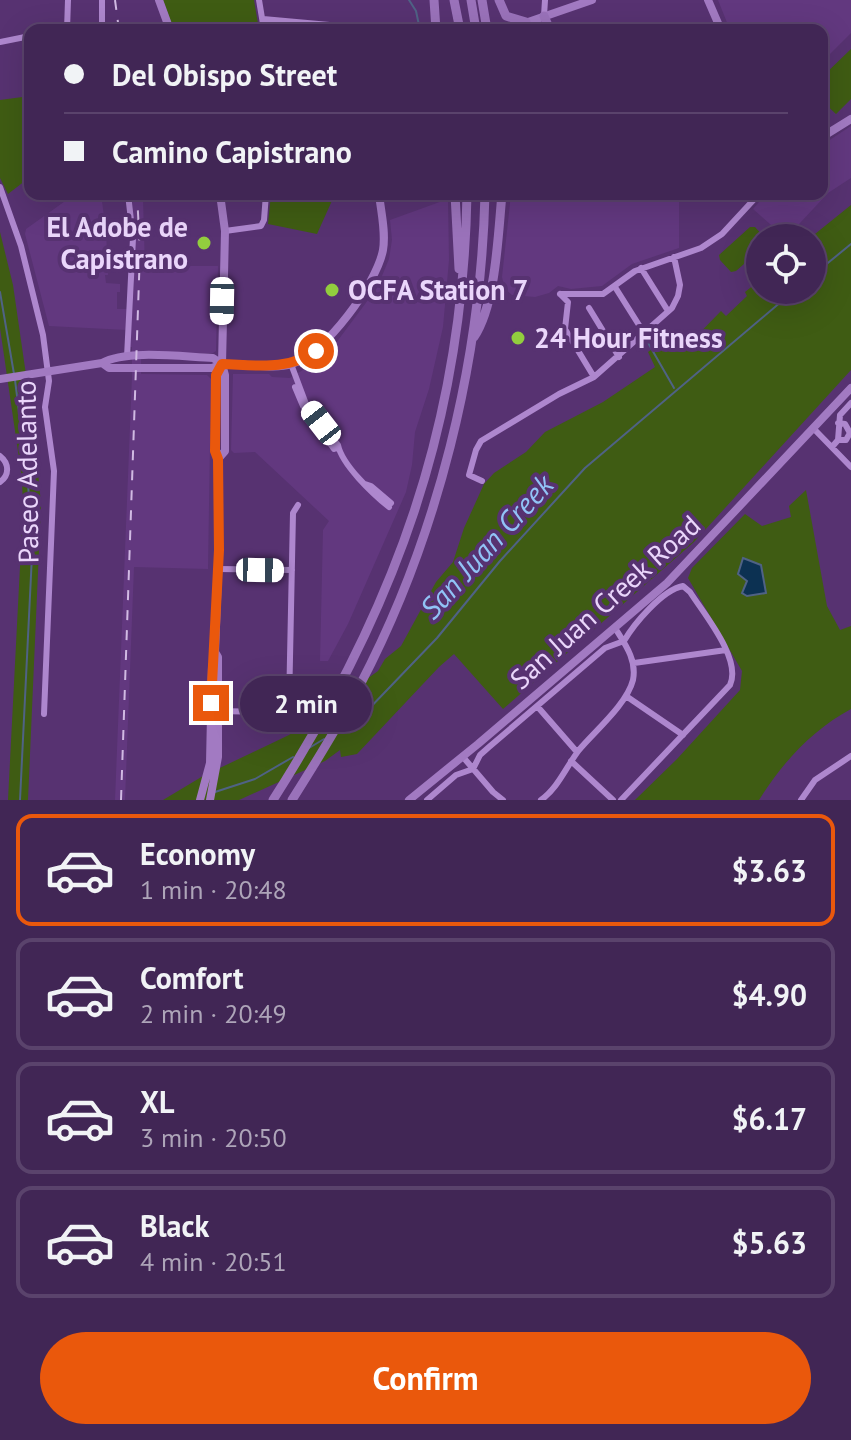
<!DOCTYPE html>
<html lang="en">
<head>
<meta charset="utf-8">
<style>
  :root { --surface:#412655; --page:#482e5b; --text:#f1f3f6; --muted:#aea5b9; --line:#5a436c; --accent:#ea580c }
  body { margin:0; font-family:"PT Sans",sans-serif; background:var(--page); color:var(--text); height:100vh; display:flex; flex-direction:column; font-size:30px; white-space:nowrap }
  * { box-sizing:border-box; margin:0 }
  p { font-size:26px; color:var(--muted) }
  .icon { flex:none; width:44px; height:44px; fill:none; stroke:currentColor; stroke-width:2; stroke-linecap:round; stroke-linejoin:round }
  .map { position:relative; height:800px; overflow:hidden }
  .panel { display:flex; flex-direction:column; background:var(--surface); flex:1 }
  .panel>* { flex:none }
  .guide { position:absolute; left:24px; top:24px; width:804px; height:176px; border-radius:16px; box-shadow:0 8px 32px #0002,0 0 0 2px var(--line); display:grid; align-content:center; height:176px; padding:0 40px; background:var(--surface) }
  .buttons { position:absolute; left:746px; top:224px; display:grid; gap:16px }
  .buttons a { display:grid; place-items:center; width:80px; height:80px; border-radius:50%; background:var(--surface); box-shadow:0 8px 32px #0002,0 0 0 2px var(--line); font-size:40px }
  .end { position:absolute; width:36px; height:36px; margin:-18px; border:10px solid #ea580c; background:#fff; box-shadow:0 0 0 4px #fff }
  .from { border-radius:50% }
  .bubble { position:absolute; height:56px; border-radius:28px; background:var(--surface); box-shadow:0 8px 32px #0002,0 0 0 2px var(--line); font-size:26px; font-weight:700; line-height:56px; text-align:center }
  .car { position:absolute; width:24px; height:48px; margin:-24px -12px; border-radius:10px; box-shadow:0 0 6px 2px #0007; background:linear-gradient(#fff 24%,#345 0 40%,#fff 0 76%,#345 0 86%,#fff 0) }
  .guide b { display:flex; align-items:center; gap:28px; height:76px; font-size:30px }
  .guide b+b { border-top:2px solid var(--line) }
  .guide i { width:20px; height:20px; background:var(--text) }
  ul { padding:14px 0 0; list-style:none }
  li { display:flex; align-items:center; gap:24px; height:112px; margin:0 16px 12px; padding:0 24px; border:4px solid var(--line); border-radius:16px }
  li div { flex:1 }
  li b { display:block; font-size:30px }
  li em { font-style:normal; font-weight:700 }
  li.selected { border-color:var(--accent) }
  li>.icon { width:72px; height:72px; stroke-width:1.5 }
  .primary-button { display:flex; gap:16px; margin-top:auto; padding:16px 40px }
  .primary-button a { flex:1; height:92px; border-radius:48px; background:var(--accent); color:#fff; font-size:32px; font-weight:700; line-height:92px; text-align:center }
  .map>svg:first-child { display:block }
</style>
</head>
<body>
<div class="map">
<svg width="851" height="800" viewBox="0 0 851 800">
  <rect width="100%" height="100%" fill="#573271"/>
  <path fill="#62387f" d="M718,0H851V33L822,62V30H730Z
    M851,126V178L828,193L786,238L753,209L766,194H822V145Z
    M75,194H101L106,231L108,275H105L106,283L120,284V292H117V309H127V330L49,326L25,234L26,229Z
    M129,194H138L139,198H143L145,269H159L162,266H218L216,351L213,353H141V374L207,375L211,379L208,569L134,567L125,800H115L132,376V347H130L134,283Z
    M511,194H679V248L632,264L602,286L571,289L558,286L549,293L535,297L512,295L505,289L502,277Z
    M448,199L449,260L443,327L429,389L415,432L412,465L406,492L348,624L328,661H320L323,530L329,521L255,452L234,453L231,450L233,374H269L272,377L290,378L327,355L377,288L389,259L392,240L390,220Z"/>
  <path fill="#3f5c13" d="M163,0H254L259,30H174Z
    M851,49V99L836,114L822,101V77Z
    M30,96V177L8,194L0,178V100Z
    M271,194H335L317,234L268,224Z
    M851,205V370L694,542L503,709L454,654L439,667L357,754L341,757L340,750L325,761L239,800H163L203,776L289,735L378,671L385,659L401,646L436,582L453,562L464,528L484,484L494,473L526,452L545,432L603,402L655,367L648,352L659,344L666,352L676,343L682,351L721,311L726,316L747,296L745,292L760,280V290H812L810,238Z
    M750,227H755L765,238H760V250L736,271L731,272L720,260L719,255Z
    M0,232L13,285L34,430L41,504L28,800H8L23,508L22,479L0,328Z
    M806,490L827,606L840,630L851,626V709C812,730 782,763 759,800H635L677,759L740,690L742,671L688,578L692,568L745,514L762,526L791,517L789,506Z"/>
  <path fill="#0c3152" stroke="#4f6285" stroke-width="2" d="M743,558L761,565L766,593L747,596L742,593L747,581L738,574Z"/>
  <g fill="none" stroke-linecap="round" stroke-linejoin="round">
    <path stroke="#4f6285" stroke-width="2" d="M409,0L416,11L420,30
      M812,276L851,244
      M0,292L14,374
      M647,341L674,388
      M15,380L28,482L32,555L20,800
      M340,730L363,715L437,638L500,561L585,468L795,290
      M309,748L324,739
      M215,792L255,779L293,757"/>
    <path stroke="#ae87ce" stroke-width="6" d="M102,0V30
      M259,0L264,30
      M544,16L545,0
      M263,19L385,30
      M67,30L68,0
      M0,42L30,36
      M0,187L21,246L43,335L49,381L45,407L54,471L44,714
      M225,231L261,226L264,220L266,194
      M641,268L668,311
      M615,287L644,333
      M560,294H603L635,271L701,248L722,234L759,194
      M560,294L568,302L565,329L594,377
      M589,308L619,357
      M127,357L133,238L128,194
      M291,364L306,404L338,445C342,465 373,494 389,507
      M295,387L303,406L334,449L337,448
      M838,423L845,424L850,433L846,440H838
      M814,429L851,467
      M832,447L838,440L840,415L851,403
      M0,456C9,463 10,475 0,482
      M482,481L469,475L476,450L481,441L559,394L594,377L672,308L678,296L680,285L674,257
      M365,484L371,486L391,503
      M218,569L292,570
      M634,663L726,650
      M626,696L683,735
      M537,706L577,752
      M217,711L278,712L286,710L289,706L293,513L298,505
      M463,757L493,792L503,800
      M571,761L613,800
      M427,800L456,775L473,769L480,755L489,747L605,648L624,641C634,624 662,590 683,586L690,592C704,614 742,659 730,685L621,800
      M541,800C558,788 566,767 579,750C595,731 627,704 633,680C637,660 625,644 615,628
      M801,800L815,780L851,756"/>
    <path stroke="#a27ac2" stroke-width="8" d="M159,0L170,30
      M708,0L721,30
      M505,30L592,0
      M822,137L851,119
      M102,363L109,368H212C237,358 266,372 292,364C325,354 377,283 383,250C386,232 381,212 379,194
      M0,379L102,363C127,349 184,357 213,358L222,364
      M218,459L225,451V375L222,364L225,231L220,194
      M200,800L210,763L212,666
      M210,800L218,757V657L215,652L219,550L218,459L215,451L216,375L222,364
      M409,800L478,744L667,583L851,388"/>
    <path stroke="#9a72ba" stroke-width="9" d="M434,0L436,30
      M454,0L460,30
      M471,0L476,30
      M482,0L487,30
      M499,0L506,16L526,22
      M544,16L550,30
      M455,194L459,269
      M474,337C496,304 498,235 502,194
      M273,800C395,609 463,423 467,194
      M292,800C316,762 340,724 360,685C438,536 481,361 485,194"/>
    <path stroke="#d1bae3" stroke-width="2" stroke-dasharray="10 10" stroke-linecap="butt" d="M115,0L119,30
      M121,800L140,251L137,194"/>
  </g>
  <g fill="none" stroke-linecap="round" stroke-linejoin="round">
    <path stroke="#ea580c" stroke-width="10" d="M211,703L219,550L218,459L215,451L216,375L222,364C255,365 288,371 316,351"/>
  </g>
  <g fill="#92cd3e" stroke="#573271" stroke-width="3">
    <circle cx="204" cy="243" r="8"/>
    <circle cx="332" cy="290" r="8"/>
    <circle cx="518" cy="338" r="8"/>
  </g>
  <g text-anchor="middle" stroke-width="8" stroke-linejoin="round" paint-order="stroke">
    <g font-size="28" font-weight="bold" fill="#ead6fb" stroke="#573271" text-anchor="start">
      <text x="188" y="237" text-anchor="end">El Adobe de<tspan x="188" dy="32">Capistrano</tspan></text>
      <text x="348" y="300">OCFA Station 7</text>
      <text x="534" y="348">24 Hour Fitness</text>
    </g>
    <g font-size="28" fill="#ead6fb" stroke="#573271">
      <text transform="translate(27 472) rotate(-91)" y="10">Paseo Adelanto</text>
      <text transform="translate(605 602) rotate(-42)" y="10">San Juan Creek Road</text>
    </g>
    <g font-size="30" font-style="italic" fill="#91c3f6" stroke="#573271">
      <text transform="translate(487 547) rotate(-48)" y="10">San Juan Creek</text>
    </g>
  </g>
</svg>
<div class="buttons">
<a><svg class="icon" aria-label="locate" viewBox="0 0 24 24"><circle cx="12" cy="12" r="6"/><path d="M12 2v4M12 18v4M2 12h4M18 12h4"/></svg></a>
</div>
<i class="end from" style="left:316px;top:351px"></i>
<i class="end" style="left:211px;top:703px"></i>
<div class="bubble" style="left:240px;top:676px;width:132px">2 min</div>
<i class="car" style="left:222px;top:301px;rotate:181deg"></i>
<i class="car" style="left:321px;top:423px;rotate:322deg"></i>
<i class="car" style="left:260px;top:570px;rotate:91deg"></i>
<div class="guide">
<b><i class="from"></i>Del Obispo Street</b>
<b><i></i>Camino Capistrano</b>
</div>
</div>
<section class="panel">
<ul>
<li class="selected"><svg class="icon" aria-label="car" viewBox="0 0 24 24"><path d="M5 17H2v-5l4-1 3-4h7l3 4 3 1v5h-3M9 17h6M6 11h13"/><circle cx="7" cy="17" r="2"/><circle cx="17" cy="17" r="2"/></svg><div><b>Economy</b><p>1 min · 20:48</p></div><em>$3.63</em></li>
<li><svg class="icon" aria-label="car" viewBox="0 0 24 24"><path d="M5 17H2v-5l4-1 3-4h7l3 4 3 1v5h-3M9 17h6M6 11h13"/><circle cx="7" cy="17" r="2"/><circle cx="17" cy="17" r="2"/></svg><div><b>Comfort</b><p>2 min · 20:49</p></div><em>$4.90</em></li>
<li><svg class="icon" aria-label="car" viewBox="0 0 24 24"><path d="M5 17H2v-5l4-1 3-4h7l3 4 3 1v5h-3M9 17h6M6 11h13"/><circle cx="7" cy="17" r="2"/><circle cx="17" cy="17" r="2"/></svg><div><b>XL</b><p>3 min · 20:50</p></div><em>$6.17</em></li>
<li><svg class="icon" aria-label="car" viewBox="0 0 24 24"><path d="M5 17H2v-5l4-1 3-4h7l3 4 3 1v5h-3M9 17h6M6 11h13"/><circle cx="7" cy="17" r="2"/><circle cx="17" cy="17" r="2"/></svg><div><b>Black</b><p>4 min · 20:51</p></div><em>$5.63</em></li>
</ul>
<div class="primary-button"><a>Confirm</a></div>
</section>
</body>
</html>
